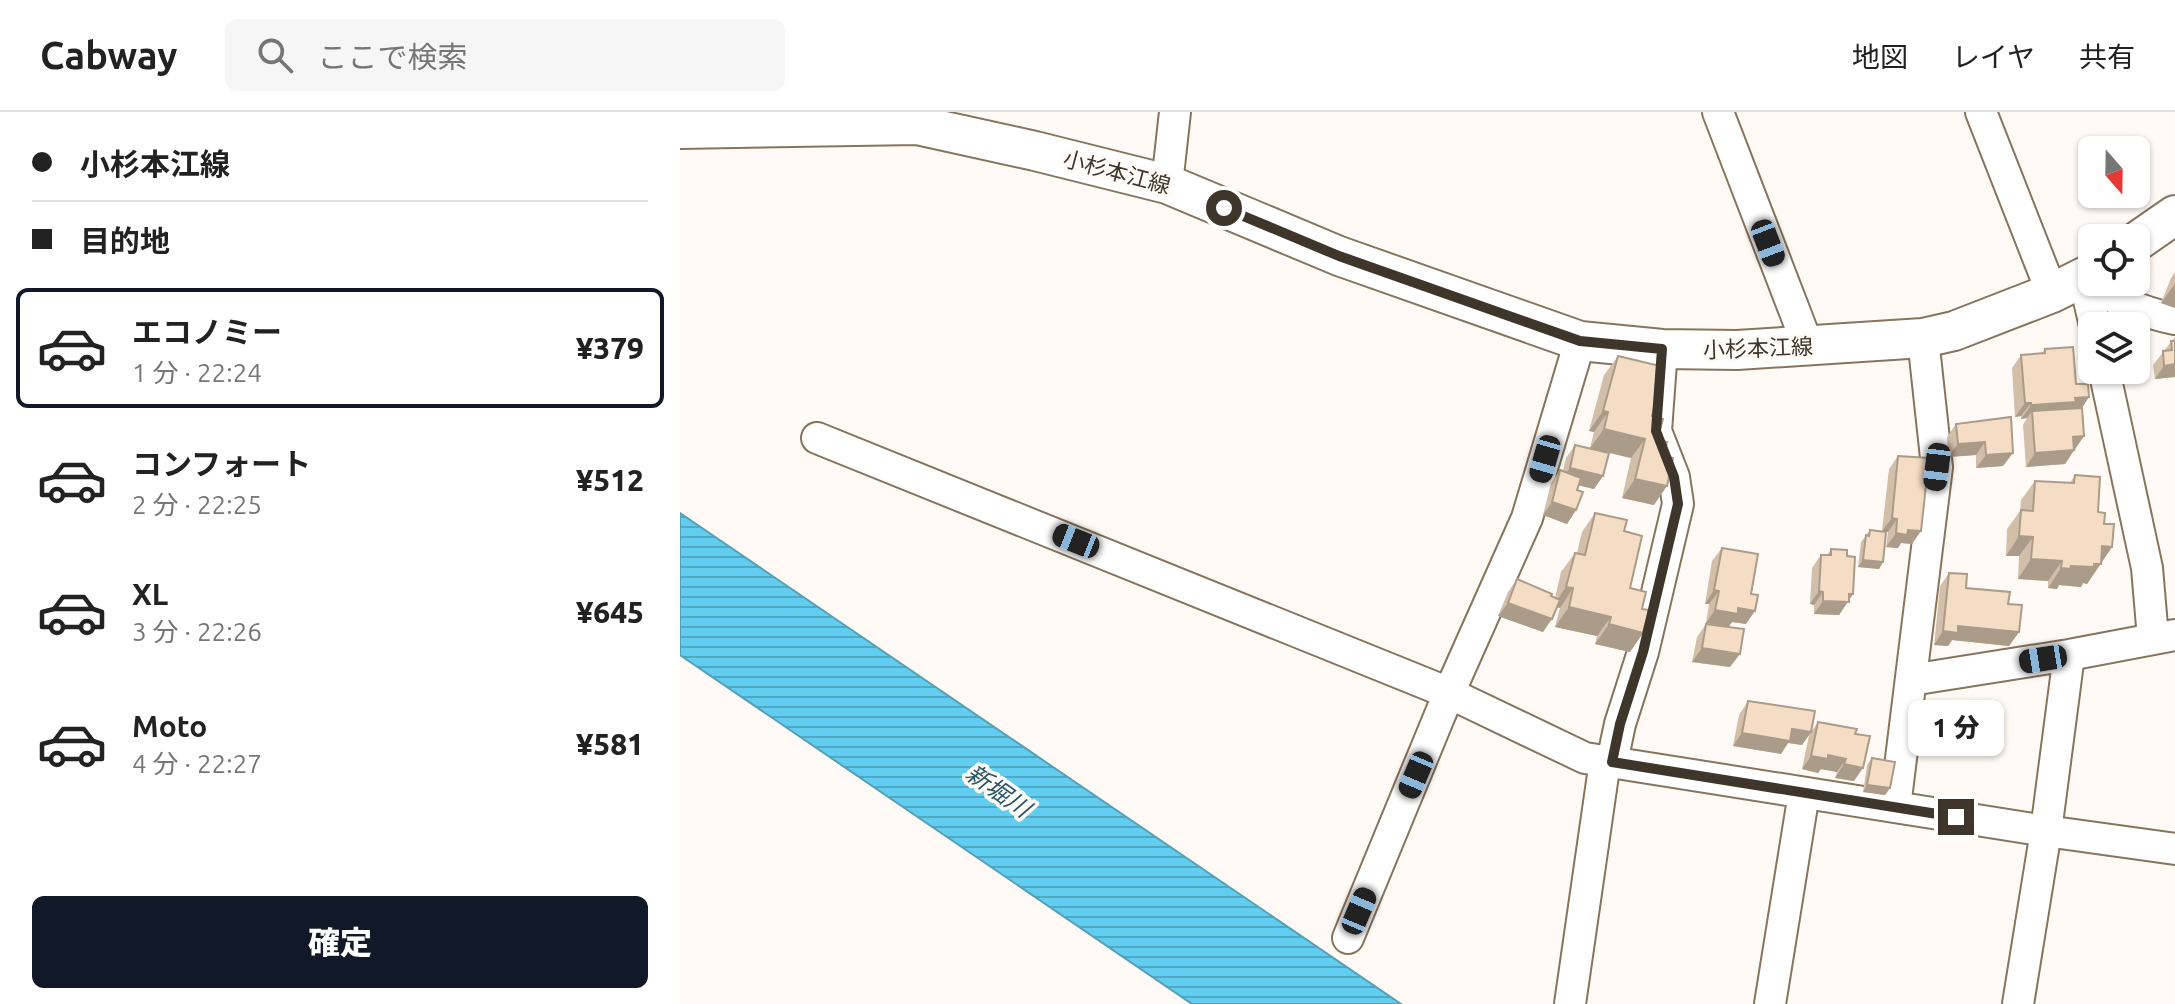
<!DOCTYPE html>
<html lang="ja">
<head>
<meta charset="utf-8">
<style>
  :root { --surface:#fff; --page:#f6f6f6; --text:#222; --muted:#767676; --line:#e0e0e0; --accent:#111827 }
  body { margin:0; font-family:Ubuntu,"Noto Sans JP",sans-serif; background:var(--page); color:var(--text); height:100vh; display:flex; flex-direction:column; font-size:30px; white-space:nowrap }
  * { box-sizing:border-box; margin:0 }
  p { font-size:26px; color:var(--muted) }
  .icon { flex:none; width:44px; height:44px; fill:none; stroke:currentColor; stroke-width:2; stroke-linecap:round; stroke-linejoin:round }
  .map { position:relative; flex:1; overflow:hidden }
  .side { display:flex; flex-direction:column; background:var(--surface); width:680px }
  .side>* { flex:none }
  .top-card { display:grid; align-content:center; height:176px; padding:0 32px; background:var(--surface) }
  .needle { width:52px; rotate:160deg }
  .tools { position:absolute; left:1398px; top:24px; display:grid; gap:16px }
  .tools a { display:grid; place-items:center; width:72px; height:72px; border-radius:12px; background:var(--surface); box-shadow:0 2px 6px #0004; font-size:40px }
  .end { position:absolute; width:36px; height:36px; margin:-18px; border:10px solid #3e352b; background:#fff; box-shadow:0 0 0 4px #fff }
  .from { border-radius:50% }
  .bubble { position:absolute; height:56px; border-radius:12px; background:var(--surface); box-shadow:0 2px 6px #0004; font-size:26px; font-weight:800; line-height:56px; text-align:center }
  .car { position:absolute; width:24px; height:48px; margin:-24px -12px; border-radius:10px; box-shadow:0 0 6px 2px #0007; background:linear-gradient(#222 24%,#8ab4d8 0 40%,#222 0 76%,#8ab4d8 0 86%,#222 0) }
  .top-card b { display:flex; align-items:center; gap:28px; height:76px; font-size:30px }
  .top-card b+b { border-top:2px solid var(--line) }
  .top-card i { width:20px; height:20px; background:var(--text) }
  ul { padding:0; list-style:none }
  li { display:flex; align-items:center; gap:24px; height:120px; margin:0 16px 12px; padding:0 16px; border:4px solid transparent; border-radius:12px }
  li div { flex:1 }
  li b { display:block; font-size:30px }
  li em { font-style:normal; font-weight:800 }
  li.current { border-color:var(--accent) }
  li>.icon { width:72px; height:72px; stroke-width:1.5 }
  .cta { display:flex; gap:16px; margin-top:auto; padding:16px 32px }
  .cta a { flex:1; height:92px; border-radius:12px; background:var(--accent); color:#fff; font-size:32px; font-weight:800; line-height:92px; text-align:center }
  header { display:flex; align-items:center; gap:48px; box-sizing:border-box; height:112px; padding:0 40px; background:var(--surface); border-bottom:2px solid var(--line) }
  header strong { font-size:38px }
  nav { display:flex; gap:44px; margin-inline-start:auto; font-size:28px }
  .search { width:560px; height:72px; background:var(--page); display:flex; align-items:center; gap:20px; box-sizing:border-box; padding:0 28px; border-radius:12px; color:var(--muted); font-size:30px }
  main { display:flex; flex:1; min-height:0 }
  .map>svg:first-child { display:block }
</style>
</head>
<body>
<header>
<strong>Cabway</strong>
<div class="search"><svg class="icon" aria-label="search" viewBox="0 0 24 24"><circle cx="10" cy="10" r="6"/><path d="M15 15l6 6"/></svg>ここで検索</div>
<nav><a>地図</a><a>レイヤ</a><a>共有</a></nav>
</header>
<main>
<section class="side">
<div class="top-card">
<b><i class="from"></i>小杉本江線</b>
<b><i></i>目的地</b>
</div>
<ul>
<li class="current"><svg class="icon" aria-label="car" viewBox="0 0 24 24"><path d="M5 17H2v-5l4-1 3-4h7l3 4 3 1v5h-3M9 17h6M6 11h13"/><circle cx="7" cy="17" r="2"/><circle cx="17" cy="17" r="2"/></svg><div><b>エコノミー</b><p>1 分 · 22:24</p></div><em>¥379</em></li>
<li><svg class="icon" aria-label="car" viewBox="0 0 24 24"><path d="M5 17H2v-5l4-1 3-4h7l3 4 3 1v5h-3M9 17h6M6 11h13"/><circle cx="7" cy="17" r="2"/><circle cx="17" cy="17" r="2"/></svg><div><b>コンフォート</b><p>2 分 · 22:25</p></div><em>¥512</em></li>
<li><svg class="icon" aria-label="car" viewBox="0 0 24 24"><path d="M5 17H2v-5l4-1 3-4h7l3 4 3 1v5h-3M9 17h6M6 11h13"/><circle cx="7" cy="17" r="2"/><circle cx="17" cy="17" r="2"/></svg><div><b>XL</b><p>3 分 · 22:26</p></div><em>¥645</em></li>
<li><svg class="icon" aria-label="car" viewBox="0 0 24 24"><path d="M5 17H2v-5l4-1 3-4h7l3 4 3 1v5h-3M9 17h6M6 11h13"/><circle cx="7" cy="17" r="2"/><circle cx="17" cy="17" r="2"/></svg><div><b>Moto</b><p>4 分 · 22:27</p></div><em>¥581</em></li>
</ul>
<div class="cta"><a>確定</a></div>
</section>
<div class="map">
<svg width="1495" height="892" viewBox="0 0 1495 892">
  <defs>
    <pattern id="water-rules" width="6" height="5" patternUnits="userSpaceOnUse" patternTransform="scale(2)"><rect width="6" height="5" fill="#61cef1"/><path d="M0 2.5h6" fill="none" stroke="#51a8c3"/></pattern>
  </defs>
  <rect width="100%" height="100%" fill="#fffaf5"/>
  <path fill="url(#water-rules)" stroke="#56a0b6" stroke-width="2" d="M0,401L721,892H512L0,543Z"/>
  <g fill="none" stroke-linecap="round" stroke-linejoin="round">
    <g stroke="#88745d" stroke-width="34">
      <path id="minor" d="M1038,0L1128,234
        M1301,0L1372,181
        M487,72L495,0
        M1404,167C1433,188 1460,200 1495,207
        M1404,167L1415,214
        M1424,258L1467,456L1473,526
        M137,326L769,581L905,646L1366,719L1495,737
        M1231,568L1389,543L1495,523
        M932,650L940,612L963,540L998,392L994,365L976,319L982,237
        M1215,695L1257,355L1243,226
        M668,826L769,581L847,406L900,229
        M890,892L925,649
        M1090,892L1124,681
        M1338,892L1366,719L1389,543"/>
    </g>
    <g stroke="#88745d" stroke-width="42">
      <path id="major" d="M0,17L237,13L355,39L487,72L659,144L900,229L982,237L1057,238L1243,226L1274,219L1372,181L1412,161
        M1456,130L1495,103"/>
    </g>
    <use href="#minor" stroke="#fff" stroke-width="30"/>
    <use href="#major" stroke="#fff" stroke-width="38"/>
  </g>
  <path fill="#d2bea9" d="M1495,160V196L1481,191L1491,166Z
    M1495,225V265L1475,267L1473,253Z
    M1365,237L1396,272L1402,296L1404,324L1385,352L1346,355L1343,313L1347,306L1341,307V304L1335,305L1332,256L1341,243L1362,241Z
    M938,244L978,261L972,304L977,328L974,393L942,386L951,346L929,341L914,377L899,373L897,378L896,398L887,412L863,403L871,371L880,358L883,359L886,346L895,333L910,336L914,320L909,319L924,263Z
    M1331,305L1323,354L1296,356V343L1268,345L1267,325L1276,312Z
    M1218,344L1232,432L1221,431L1218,436L1206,435L1208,420L1202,419L1209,357Z
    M1395,363L1424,412L1432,435L1407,472L1403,471L1401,475L1379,473L1377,477L1368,476V469L1338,467L1339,444H1326L1327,417L1340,399L1341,388L1355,369L1390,371Z
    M915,401L944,419L950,476L962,497L963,521L950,540L915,532L917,524L875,515L880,496L877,495L863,520L818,504L828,480L837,467L875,486L881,460L895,441H897L902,420Z
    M1190,418L1203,450L1199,457L1178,455L1181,430Z
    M1042,436L1066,512L1052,510L1049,515L1050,555L1012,550L1017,525L1026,512L1045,514L1026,511L1029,492H1025L1032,449Z
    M1151,437L1167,444L1173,482L1159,503L1134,502V493L1130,492L1132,456L1141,443H1147Z
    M1269,461L1286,476L1328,492L1339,520L1329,534L1272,528L1268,534L1254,533L1260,474Z
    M1068,589L1131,620L1122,633L1108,631L1101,642L1053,634L1059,603Z
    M1138,610L1175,622L1174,669L1155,666L1157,660L1141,657L1138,661L1122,657L1129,623Z
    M1192,646L1210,676L1205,683L1183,680L1187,653Z"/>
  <path fill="#ab9b89" d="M1495,172V196L1481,191Z
    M1495,252V265L1475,267L1484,254Z
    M1409,285L1400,299H1352L1347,306L1341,307L1351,293Z
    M1345,291H1351L1341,304L1335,305Z
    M923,299L928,300L914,320L909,319Z
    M924,317L965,327L951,346L910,336Z
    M1404,324L1395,337L1384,338L1393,325Z
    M1305,330L1296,343L1268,345L1278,332Z
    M1394,338L1385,352L1346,355L1355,341Z
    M1333,341L1323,354L1296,356L1306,343Z
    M890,356L923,364L914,377L880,369Z
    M955,367L987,374L974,393L942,386Z
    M872,390L896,398L887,412L863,403Z
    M1212,406L1217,407L1208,420L1202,419Z
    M1228,418L1241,419L1232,432L1221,431L1218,436L1206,435L1216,421Z
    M1339,424L1353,425L1339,444H1326Z
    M1422,434L1432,435L1407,472L1403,471L1401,475L1379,473L1377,477L1368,476L1381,456L1391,454Z
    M1351,447L1382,449L1368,469L1338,467Z
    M1183,448L1203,450L1199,457L1178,455Z
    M886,475L893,476L880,496L873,494Z
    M1034,478L1039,479L1029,492H1025Z
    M1139,479L1143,480L1134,493L1130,492Z
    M1169,482H1173L1159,503L1134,502L1143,489Z
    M828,491L872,507L863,520L818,504Z
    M889,495L931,505L917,524L875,515Z
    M1058,496L1075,499L1066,512L1052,510L1048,515L1026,511L1035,498Z
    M929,512L963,521L950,540L915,532Z
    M1278,514L1339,520L1329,534L1272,528L1268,534L1254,533L1263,519Z
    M1022,536L1060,542L1050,555L1012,550Z
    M1112,617L1131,620L1122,633L1108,631L1101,642L1053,634L1062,621Z
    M1148,643L1166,647L1157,660L1141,657L1138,661L1122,657L1131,644Z
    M1164,652L1183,656L1174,669L1155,666Z
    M1187,673L1210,676L1205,683L1183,680Z"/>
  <path fill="#f4ddc4" stroke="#ab9b89" stroke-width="2" d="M1491,229H1495V252L1484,254L1483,239L1492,238Z
    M1393,235L1396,272H1408L1409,285L1395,286L1396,290L1351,293V291H1345L1341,243L1365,241V237Z
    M938,244L980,254L978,261L982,262L972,304L983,307L977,328L987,330L984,344L993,346L987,374L955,367L965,327L924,317L928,300L923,299Z
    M1402,296L1404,324L1393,325L1394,338L1355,341L1352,299Z
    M1331,305L1333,341L1306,343L1305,330L1278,332L1276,312Z
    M895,333L929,341L923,364L890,356Z
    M1218,344L1249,346L1241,419L1228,418L1227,423L1216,421L1217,407L1212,406Z
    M880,358L901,366L897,378L903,380L896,398L872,390Z
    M1395,363L1420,365L1418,400L1425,401L1424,412H1434L1432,435L1422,434L1421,452H1414V455L1391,454L1390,457L1381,456L1382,449L1351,447L1353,425L1339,424L1341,398L1353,399L1355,369L1394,371Z
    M915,401L947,408L944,419L962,424L950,476L966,480L962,497L969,498L963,521L929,512L931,505L889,495L893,476L886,475L895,441L905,443Z
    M1190,418L1206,420L1203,450L1183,448L1186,423L1189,424Z
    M1042,436L1078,442L1071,482L1078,483L1075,499L1058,496V502L1035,498L1039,479L1034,478Z
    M1151,437L1167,438V444L1175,445L1173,482H1169V490L1143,489V480L1139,479L1141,443H1151Z
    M1269,461L1287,462L1286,476L1330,480L1328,492L1342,493L1339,520L1278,514V521L1263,519Z
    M837,467L872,482L871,484L880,488L872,507L828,491Z
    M1026,512L1064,517L1060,542L1022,536Z
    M1068,589L1135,599L1131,620L1112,617L1110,629L1062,621Z
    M1138,610L1177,617L1175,622L1190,624L1183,656L1164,652L1166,647L1148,643V647L1131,644Z
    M1192,646L1215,650L1210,676L1187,673Z"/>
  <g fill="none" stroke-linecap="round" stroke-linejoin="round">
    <path stroke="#3e352b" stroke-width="10" d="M544,96L659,144L900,229L982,237L976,319L994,365L998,392L963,540L940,612L932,650L1276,705"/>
  </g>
  <g text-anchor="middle" stroke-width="7" stroke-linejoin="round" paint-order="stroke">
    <g font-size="22" fill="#3e352b" stroke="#fffaf5">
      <text transform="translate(437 60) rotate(15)" y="8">小杉本江線</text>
      <text transform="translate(1078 236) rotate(-2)" y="8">小杉本江線</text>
    </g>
    <g font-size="24" font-style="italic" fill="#275665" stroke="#fffaf5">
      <text transform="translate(318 679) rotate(35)" y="8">新堀川</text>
    </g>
  </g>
</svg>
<div class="tools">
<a><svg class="needle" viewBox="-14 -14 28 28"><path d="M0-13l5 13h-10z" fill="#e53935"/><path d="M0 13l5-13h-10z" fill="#767676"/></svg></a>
<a><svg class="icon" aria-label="locate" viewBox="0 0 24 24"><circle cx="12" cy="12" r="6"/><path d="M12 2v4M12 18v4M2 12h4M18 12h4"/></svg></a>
<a><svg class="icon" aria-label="layers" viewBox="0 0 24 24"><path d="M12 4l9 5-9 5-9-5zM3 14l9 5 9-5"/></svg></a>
</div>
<i class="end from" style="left:544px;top:96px"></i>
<i class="end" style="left:1276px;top:705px"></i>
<div class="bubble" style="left:1228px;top:588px;width:96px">1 分</div>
<i class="car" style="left:1088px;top:131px;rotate:159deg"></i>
<i class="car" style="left:865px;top:347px;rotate:196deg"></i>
<i class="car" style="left:1257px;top:355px;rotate:187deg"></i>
<i class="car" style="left:396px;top:429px;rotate:292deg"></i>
<i class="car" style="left:1363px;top:547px;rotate:261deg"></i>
<i class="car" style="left:736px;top:663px;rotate:203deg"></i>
<i class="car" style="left:679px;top:799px;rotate:23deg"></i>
</div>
</main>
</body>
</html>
